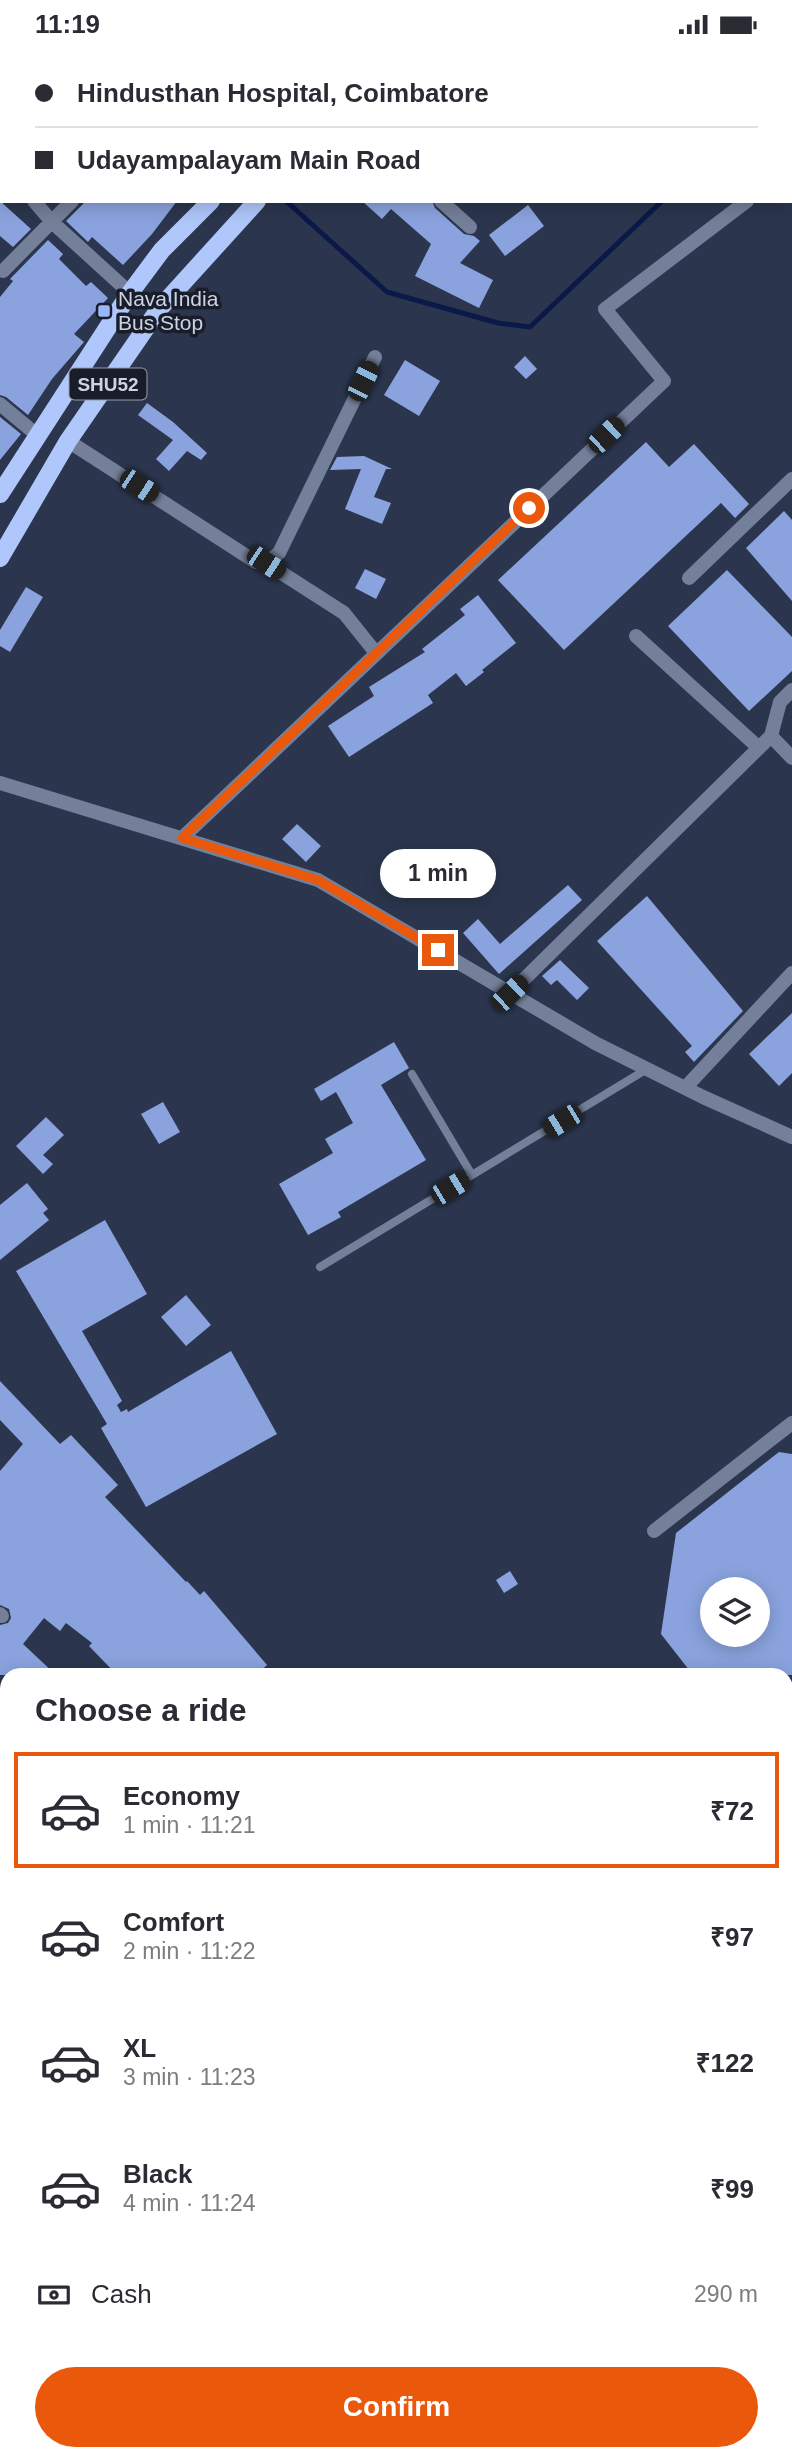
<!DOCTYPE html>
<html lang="en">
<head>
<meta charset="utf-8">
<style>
  :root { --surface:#fff; --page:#f7f7f7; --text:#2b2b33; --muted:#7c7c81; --line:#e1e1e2; --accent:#ea580c }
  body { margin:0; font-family:Helvetica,sans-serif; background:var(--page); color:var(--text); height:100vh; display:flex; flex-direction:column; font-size:26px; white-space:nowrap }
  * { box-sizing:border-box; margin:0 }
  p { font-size:23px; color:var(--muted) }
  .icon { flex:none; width:38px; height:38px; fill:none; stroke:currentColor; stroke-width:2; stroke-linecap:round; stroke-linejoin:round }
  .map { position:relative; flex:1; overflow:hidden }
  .side { position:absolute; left:0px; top:1619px; width:793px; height:793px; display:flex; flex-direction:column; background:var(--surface); border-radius:21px 21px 0 0; box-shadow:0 4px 18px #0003 }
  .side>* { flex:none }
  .top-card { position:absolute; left:0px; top:0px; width:793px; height:154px; box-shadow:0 4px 18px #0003; display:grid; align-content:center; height:154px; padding:0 35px; background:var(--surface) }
  .buttons { position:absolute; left:700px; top:1528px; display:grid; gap:14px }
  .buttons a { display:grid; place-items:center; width:70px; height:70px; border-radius:50%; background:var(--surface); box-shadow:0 4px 18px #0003; font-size:35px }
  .end { position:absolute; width:32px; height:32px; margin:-16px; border:9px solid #ea580c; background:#fff; box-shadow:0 0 0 4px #fff }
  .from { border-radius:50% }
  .bubble { position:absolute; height:49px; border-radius:24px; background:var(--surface); box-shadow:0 4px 18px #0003; font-size:23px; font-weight:600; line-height:49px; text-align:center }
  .car { position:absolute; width:21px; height:42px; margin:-21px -10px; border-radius:9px; box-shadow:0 0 5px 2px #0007; background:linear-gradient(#222 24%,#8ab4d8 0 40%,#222 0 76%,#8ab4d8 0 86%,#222 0) }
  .top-card b { display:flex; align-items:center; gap:24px; height:66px; font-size:26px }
  .top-card b+b { border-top:2px solid var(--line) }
  .top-card i { width:18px; height:18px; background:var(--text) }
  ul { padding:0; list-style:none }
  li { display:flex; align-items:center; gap:21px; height:116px; margin:0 14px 10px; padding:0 21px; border:4px solid transparent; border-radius:0px }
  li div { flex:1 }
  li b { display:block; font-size:26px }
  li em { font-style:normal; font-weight:600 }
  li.active { border-color:var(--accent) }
  li>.icon { width:63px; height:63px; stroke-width:1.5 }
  h2 { padding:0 35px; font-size:32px; line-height:84px }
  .pay { display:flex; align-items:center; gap:18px; height:77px; padding:0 35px; font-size:26px }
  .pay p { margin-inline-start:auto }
  .primary-button { display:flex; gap:14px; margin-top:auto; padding:14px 35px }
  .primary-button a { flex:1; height:80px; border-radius:42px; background:var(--accent); color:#fff; font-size:28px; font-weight:600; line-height:80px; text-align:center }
  .status { display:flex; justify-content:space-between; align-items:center; height:49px; padding:0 35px; background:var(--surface); direction:ltr }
  .status svg { height:19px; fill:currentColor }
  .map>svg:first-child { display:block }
</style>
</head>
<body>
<div class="status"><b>11:19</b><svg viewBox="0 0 49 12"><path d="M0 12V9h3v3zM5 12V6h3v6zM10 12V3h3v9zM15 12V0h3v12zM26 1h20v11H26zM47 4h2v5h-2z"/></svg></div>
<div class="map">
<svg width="792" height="2411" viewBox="0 0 792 2411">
  <rect width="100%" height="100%" fill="#2b364e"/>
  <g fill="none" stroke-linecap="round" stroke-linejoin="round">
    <path stroke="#0b1949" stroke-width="5" d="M120,0L122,2
      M791,67H792
      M286,152L387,243L498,274L530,278L662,152
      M0,1914L7,1921
      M446,2404L452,2411"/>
  </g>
  <path fill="#8aa3de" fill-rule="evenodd" d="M0,152L31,180L13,198L0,187Z
    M86,152H177L152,185L123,216L92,188L88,193L66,172Z
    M362,152H432L435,159L464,185L474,187L480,192L460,214L493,231L479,259L415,227L431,195L391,160L382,170Z
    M528,156L544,177L505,207L489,186Z
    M48,191L63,205L59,210L86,237L91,233L108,249L74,285L84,293L52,330L28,366L6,348L0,346V248L13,232L10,230Z
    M525,307L537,320L526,330L514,318Z
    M405,311L440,332L419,367L384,346Z
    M147,354L173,373L207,404L201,411L187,402L169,422L156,410L173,391L138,366Z
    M0,368L21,385L0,411Z
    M646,393L669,418L694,395L749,455L735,469L721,454L564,601L498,531Z
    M364,407L392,420H386L374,448L391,454L382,475L345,460L361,420L330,421L337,408Z
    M784,462L792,471V552L746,499Z
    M365,520L386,530L376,550L355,539Z
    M727,521L792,588V622L749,662L668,577Z
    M26,538L43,548L10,603L0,597V581Z
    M478,546L516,594L482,621L484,623L466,637L456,624L428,646L433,654L349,708L328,677L374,647L369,638L425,603L422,600L465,566L460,560Z
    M297,775L321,797L306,813L282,790Z
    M568,836L582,851L499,925L463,884L478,870L500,895Z
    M647,847L743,962L694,1013L685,1003L692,997L597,892Z
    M560,911L589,939L577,951L557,931L551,936L542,927Z
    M792,964V1024L779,1037L749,1005Z
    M394,993L409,1019L381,1036L426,1111L338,1163L341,1168L308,1186L279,1135L333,1104L325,1090L353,1074L336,1043L321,1052L314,1040Z
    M163,1053L180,1083L159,1095L141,1065Z
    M46,1068L64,1086L43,1106L53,1115L43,1125L16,1097Z
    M27,1134L48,1160L43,1164L49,1171L0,1211V1156Z
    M105,1171L147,1245L82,1282L122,1352L117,1356L121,1363L127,1360L128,1363L231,1302L277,1385L146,1458L101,1379L107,1375L16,1222Z
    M186,1246L211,1276L186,1297L161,1268Z
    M0,1332L60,1395L71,1386L118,1436L105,1448L186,1533L187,1532L200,1546L204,1542L267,1616L256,1626H117L89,1597L92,1594L66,1574L60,1582L44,1569L23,1595L56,1626H0V1576L8,1574L11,1569L9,1560L0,1556V1422L23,1395L0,1371Z
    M779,1403L792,1405V1626H693L661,1585L676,1484ZM712,1540H758V1586H712Z
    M510,1522L518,1535L504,1544L496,1531Z"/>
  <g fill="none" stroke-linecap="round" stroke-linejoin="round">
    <path stroke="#747f99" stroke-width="8" d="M412,1025L472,1126
      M320,1218L647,1020"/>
    <path stroke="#747f99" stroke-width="14" d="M0,83L2,82
      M0,113L2,115
      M791,136L792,135
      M34,152L52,173L130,244
      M441,152L470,178
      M3,222L72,152
      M0,355L37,386
      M68,392L256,513L266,514L279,504L375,308
      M266,514L344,564L376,604
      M689,529L792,430
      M636,587L759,699
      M771,687L792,709
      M0,734L318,831L595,994L703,1048L792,1088
      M182,789L664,332L605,260L747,152
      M510,944L771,687L780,653L792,641
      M685,1039L792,924
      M654,1482L792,1374
      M0,1565L2,1567
      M0,1689L7,1694
      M0,2142L7,2148
      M74,2411L78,2404
      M185,2411L190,2404
      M399,2411L405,2406"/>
    <path stroke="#b0c7fb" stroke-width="18" d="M355,2L357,0
      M393,2L395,0
      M0,445L130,244L162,201L211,152
      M0,509L68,392L159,260L257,152"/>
  </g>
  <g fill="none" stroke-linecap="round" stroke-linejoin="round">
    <path stroke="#ea580c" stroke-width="9" d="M438,901L318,831L182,789L529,459"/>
  </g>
  <rect fill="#98b5fd" stroke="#191d29" stroke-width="2.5" x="97" y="255" width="14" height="14" rx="3.5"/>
  <g text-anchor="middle" stroke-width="7" stroke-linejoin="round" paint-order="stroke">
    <rect fill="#191d29" stroke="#969cab" stroke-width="2" x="69.5" y="319.5" width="77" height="31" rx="5"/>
    <g font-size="19" font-weight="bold" fill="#ccd3e3">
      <text x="108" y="342">SHU52</text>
    </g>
    <g font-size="21" fill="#ccd3e3" stroke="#191d29" text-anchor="start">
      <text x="118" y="257">Nava India<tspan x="118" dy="24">Bus Stop</tspan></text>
    </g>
  </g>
</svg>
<div class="buttons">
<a><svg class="icon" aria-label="layers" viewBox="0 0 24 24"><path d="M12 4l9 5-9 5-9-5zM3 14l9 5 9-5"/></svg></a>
</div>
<i class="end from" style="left:529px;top:459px"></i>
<i class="end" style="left:438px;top:901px"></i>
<div class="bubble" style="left:380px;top:800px;width:116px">1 min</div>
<i class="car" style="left:363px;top:332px;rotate:26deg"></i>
<i class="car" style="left:606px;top:386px;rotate:46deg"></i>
<i class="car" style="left:139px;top:437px;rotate:123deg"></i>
<i class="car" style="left:266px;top:514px;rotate:123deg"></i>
<i class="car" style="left:510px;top:944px;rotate:46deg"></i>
<i class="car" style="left:562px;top:1072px;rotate:239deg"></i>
<i class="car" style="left:450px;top:1139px;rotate:59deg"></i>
<div class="top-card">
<b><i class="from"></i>Hindusthan Hospital, Coimbatore</b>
<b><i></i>Udayampalayam Main Road</b>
</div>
<section class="side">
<h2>Choose a ride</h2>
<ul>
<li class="active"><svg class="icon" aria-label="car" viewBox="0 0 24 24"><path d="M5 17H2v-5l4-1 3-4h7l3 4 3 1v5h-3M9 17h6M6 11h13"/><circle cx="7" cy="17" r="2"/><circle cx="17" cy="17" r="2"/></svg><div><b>Economy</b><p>1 min · 11:21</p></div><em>₹72</em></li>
<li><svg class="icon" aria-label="car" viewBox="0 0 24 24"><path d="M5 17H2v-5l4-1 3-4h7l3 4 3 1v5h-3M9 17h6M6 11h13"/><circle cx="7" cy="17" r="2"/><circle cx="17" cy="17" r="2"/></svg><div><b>Comfort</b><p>2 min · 11:22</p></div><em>₹97</em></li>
<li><svg class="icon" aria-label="car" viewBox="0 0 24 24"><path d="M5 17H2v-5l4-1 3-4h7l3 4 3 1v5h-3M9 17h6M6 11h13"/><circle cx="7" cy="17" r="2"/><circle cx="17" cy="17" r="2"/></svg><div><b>XL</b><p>3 min · 11:23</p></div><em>₹122</em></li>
<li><svg class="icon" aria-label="car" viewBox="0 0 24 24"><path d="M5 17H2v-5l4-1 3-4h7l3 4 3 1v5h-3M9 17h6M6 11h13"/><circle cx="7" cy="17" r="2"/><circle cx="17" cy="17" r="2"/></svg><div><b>Black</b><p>4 min · 11:24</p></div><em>₹99</em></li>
</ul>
<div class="pay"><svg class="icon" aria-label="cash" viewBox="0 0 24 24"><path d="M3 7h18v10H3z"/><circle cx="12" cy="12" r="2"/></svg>Cash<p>290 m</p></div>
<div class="primary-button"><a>Confirm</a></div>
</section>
</div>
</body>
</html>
